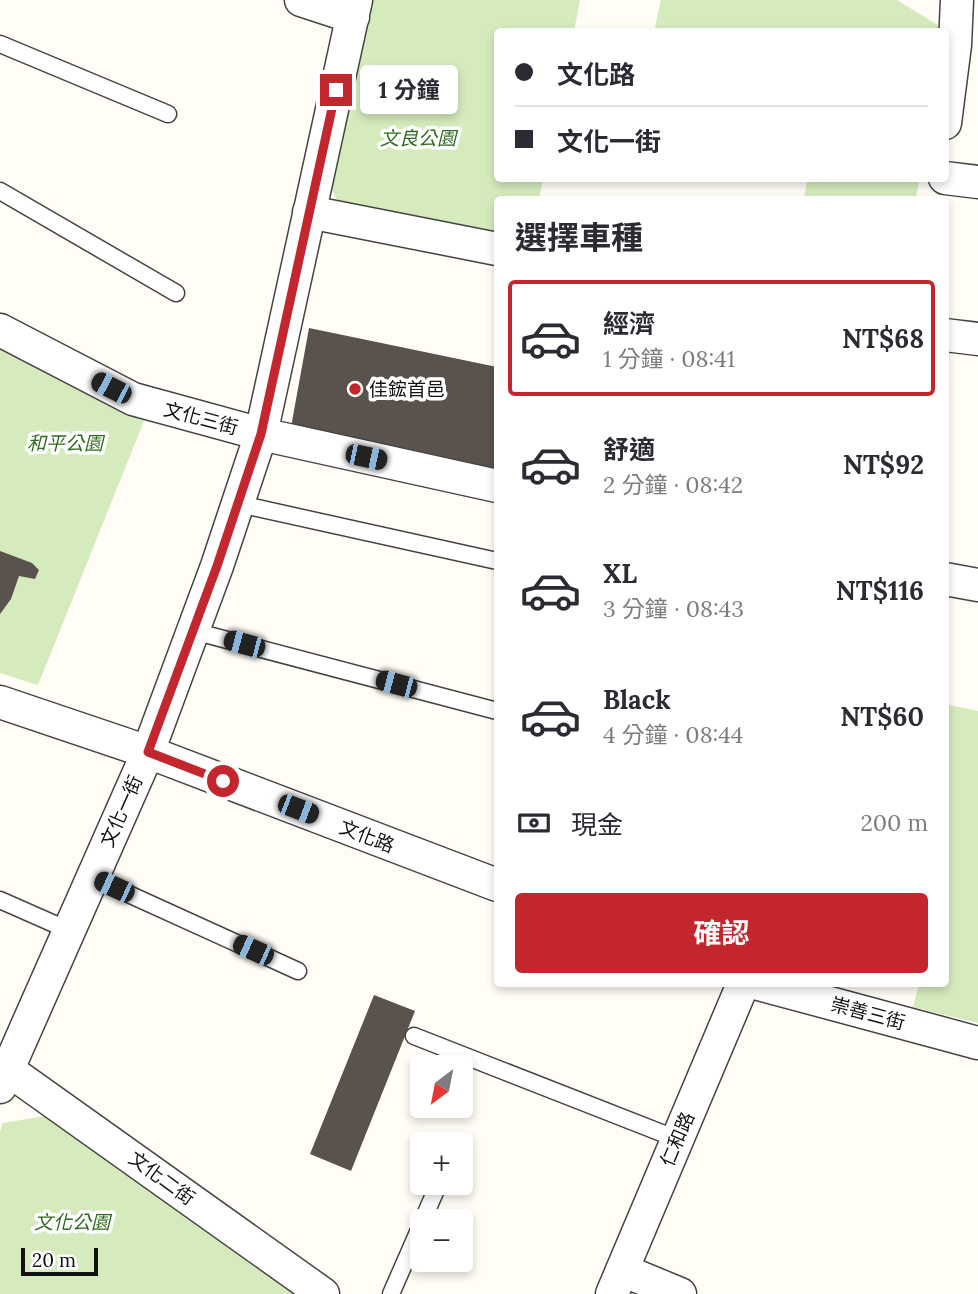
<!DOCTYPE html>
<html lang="zh-TW">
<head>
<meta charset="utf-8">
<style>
  :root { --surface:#fff; --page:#f7f7f7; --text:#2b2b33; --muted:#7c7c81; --line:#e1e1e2; --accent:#c4262e }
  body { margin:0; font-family:Lora,"Noto Sans TC",serif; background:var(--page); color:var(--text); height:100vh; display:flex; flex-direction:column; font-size:26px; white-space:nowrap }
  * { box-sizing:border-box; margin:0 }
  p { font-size:23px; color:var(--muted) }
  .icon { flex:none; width:38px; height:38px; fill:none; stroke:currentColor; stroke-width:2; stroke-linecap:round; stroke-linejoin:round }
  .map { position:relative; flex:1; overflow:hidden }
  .panel { position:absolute; left:494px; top:196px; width:455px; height:791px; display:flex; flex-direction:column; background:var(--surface); border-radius:7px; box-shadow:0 4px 10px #0003 }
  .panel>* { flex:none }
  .banner { position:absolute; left:494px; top:28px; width:455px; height:154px; border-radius:7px; box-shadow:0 4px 10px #0003; display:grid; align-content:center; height:154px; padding:0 21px; background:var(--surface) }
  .needle { width:46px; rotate:212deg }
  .tools { position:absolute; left:410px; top:1055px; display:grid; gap:14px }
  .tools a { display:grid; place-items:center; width:63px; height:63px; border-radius:7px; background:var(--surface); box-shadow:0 4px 10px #0003; font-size:35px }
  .scale { position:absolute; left:21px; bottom:18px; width:77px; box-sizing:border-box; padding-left:7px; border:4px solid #111; border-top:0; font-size:19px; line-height:24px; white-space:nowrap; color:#111; -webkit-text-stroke:5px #fff; paint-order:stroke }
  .end { position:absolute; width:32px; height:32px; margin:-16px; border:9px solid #c4262e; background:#fff; box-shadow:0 0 0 4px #fff }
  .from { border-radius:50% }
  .bubble { position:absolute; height:49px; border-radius:7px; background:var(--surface); box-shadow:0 4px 10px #0003; font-size:23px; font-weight:700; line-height:49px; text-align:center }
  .car { position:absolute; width:21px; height:42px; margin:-21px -10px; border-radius:9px; box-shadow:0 0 5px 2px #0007; background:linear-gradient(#222 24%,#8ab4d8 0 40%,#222 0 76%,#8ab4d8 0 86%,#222 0) }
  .banner b { display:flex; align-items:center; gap:24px; height:66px; font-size:26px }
  .banner b+b { border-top:2px solid var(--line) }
  .banner i { width:18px; height:18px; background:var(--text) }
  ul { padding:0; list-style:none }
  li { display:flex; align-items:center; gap:21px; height:116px; margin:0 14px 10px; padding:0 7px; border:4px solid transparent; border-radius:7px }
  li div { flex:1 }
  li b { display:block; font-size:26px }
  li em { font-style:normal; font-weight:700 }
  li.on { border-color:var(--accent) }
  li>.icon { width:63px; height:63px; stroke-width:1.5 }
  h2 { padding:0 21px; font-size:32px; line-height:84px }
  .pay { display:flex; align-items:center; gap:18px; height:77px; padding:0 21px; font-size:26px }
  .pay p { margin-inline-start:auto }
  .cta { display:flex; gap:14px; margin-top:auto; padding:14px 21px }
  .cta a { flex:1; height:80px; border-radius:7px; background:var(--accent); color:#fff; font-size:28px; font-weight:700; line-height:80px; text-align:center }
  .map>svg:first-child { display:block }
</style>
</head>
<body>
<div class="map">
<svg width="978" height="1294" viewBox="0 0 978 1294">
  <rect width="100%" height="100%" fill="#fffdf5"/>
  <path fill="#d5ebbd" d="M368,0H580L574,31L497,32V178L543,179L539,199L497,200V236L340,206L327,180Z
    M661,0H897L941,27L940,32H654Z
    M807,179V178L919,179L916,199H804Z
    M0,340L148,411L38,685L0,673Z
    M945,704L978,711V1023L913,1007L919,984H945Z
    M45,1116L293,1294H0V1132L3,1123Z"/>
  <path fill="#5a524d" d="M309,328L497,367V470L291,427Z
    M0,551L32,563L39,570L35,579L19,576L11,599L0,614Z
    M374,995L415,1011L351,1171L310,1154Z"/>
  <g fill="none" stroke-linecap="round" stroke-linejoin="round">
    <g stroke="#444" stroke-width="19">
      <path id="service" d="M0,44L168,114
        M0,191L176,293
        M239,504L497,561
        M193,631L497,711
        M91,877L298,971
        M0,900L68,930
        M414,1036L677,1139
        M422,1222L439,1183
        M391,1294L422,1223"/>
    </g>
    <g stroke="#444" stroke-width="35">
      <path id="minor" d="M301,0L353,17
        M945,123L955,45L957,0
        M945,178L978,182
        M309,212L497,249
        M0,330L133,399L261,434L497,486
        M945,335L978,339
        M945,579L978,585
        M0,702L148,752L497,885
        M759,984L978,1043
        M0,1064L323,1294
        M0,1087L148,752L217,566L261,434L356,0
        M622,1270L680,1294
        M612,1294L743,984"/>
    </g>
    <use href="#service" stroke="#fff" stroke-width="16"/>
    <use href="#minor" stroke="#fff" stroke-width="32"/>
  </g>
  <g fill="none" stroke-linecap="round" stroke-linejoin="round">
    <path stroke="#c4262e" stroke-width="9" d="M223,781L148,752L217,566L261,434L336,90"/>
  </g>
  <circle fill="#c4262e" stroke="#fff" stroke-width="2.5" cx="355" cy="389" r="7"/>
  <g text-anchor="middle" stroke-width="7" stroke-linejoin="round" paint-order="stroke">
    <g font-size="19" font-style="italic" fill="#2f6b1f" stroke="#fff">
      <text x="418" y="145">文良公園</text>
      <text x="65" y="450">和平公園</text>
      <text x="72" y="1229">文化公園</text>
    </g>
    <g font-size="19" fill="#111" stroke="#fff" text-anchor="start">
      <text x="369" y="396">佳鋐首邑</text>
    </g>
    <g font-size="19" fill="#111" stroke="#fff">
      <text transform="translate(201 418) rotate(15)" y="7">文化三街</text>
      <text transform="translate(121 811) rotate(-66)" y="7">文化一街</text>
      <text transform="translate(367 836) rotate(21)" y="7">文化路</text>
      <text transform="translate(868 1013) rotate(15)" y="7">崇善三街</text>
      <text transform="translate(677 1139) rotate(-67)" y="7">仁和路</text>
      <text transform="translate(162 1178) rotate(36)" y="7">文化二街</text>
    </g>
  </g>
</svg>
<div class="tools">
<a><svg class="needle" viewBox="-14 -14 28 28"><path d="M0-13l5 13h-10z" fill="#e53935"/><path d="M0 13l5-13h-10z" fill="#7c7c81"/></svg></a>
<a>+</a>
<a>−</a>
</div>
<div class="scale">20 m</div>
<i class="end from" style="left:223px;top:781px"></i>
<i class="end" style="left:336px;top:90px"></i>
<div class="bubble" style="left:360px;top:65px;width:98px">1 分鐘</div>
<i class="car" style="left:111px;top:388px;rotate:297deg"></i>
<i class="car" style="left:366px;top:457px;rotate:102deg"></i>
<i class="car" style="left:244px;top:644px;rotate:285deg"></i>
<i class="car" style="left:396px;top:684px;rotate:285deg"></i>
<i class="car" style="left:298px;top:809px;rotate:111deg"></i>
<i class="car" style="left:114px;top:887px;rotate:295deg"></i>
<i class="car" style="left:253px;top:950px;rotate:294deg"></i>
<div class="banner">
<b><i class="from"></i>文化路</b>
<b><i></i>文化一街</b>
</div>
<section class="panel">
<h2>選擇車種</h2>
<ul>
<li class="on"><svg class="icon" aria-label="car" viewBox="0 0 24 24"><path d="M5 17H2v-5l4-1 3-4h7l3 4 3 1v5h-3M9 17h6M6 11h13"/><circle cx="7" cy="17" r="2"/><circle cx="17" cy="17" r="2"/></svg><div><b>經濟</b><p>1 分鐘 · 08:41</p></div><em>NT$68</em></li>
<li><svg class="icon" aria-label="car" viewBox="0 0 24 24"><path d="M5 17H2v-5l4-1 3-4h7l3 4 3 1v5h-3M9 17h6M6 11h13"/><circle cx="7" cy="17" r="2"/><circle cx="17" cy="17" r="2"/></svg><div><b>舒適</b><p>2 分鐘 · 08:42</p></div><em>NT$92</em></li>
<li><svg class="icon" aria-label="car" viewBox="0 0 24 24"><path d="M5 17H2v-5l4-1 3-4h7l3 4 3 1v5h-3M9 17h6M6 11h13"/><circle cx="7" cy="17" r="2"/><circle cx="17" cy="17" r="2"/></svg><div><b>XL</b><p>3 分鐘 · 08:43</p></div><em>NT$116</em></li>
<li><svg class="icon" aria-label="car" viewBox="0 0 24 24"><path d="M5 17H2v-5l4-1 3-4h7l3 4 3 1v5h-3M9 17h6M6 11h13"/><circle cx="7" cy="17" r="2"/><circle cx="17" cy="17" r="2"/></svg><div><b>Black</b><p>4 分鐘 · 08:44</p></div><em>NT$60</em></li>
</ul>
<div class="pay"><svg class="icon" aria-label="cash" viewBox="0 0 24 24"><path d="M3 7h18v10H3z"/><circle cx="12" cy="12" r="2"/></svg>現金<p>200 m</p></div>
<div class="cta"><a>確認</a></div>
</section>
</div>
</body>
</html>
